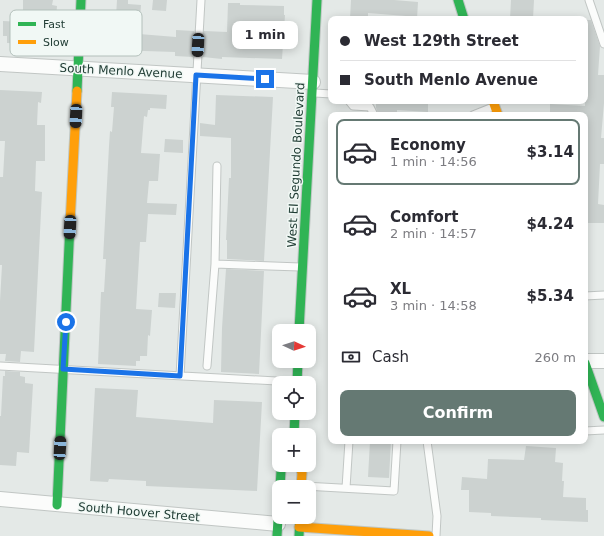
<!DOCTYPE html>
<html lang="en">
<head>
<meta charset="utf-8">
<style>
  :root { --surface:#fff; --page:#f7f7f7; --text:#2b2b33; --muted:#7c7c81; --line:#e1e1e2; --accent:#657973 }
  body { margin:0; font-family:"DejaVu Sans",sans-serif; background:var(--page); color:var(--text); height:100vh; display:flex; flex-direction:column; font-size:15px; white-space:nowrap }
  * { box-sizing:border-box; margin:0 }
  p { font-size:13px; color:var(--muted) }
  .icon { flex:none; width:22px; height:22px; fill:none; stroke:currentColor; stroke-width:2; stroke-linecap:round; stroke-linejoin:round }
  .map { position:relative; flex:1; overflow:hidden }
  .drawer { position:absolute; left:328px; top:112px; width:260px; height:332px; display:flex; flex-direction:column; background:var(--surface); border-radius:8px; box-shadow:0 2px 10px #0003 }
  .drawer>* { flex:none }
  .banner { position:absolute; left:328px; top:16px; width:260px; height:88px; border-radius:8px; box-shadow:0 2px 10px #0003; display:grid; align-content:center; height:88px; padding:0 12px; background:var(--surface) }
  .needle { width:26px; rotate:93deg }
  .controls { position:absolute; left:272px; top:324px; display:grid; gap:8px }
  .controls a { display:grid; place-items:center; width:44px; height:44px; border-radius:8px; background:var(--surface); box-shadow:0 2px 10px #0003; font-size:20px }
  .end { position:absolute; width:18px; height:18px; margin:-9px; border:5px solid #1a73e8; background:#fff; box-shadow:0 0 0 2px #fff }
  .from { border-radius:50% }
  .bubble { position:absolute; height:28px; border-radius:8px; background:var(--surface); box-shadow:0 2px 10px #0003; font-size:13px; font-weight:600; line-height:28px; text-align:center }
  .car { position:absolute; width:12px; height:24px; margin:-12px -6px; border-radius:5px; box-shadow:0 0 3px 1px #0007; background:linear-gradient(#222 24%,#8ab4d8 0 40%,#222 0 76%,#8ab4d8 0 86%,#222 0) }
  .banner b { display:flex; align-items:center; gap:14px; height:38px; font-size:15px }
  .banner b+b { border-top:1px solid var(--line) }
  .banner i { width:10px; height:10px; background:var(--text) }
  ul { padding:7px 0 0; list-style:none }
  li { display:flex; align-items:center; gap:12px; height:66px; margin:0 8px 6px; padding:0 4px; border:2px solid transparent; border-radius:8px }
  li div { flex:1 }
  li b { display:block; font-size:15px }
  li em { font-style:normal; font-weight:600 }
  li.selected { border-color:var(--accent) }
  li>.icon { width:36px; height:36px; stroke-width:1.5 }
  .pay { display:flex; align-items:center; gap:10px; height:44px; padding:0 12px; font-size:15px }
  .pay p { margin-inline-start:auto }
  .button { display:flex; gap:8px; margin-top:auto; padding:8px 12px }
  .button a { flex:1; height:46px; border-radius:8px; background:var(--accent); color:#fff; font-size:16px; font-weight:600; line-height:46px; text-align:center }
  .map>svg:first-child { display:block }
</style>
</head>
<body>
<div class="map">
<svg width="604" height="536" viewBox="0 0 604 536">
  <rect width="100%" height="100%" fill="#e4e9e7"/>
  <path fill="#ccd2d0" d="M23,0H53L52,5L57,6L56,18H49L48,49H36V44L7,43V36H3V21L23,22Z
    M117,0H128V4L141,5L139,34L176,37V30L194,31L193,57L175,56V52L114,50Z
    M153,0H167L166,11L152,10Z
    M351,0H394L418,2L417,19H406V16L368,13V19H350Z
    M511,0H534L533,19H510Z
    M228,3H240V5L284,6V15H285L282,59L222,57V59L203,57L204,31L227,32Z
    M585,20H591L600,46L598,75H604V103L601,138H604V164H600L598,204L604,205V223H587L585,222V115H550V104L585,106Z
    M0,90L42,92L41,103L38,102L37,125H45V161H36L35,191L42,192L34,352L21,351L20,362L5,361L6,354H0V301L2,265H0V177H3L5,141H0Z
    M112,92L167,95L166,109L150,108V110H148L147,117L144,116L141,153L160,154L158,181H149L147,203L177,204L176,215L148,214L146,242H140L136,309L152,310L150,336L148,335L147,356H140V361H136V366L98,364L101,292H104L106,259H103L109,146L110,131L112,132L114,107H111Z
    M216,95L273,97L264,261L227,259V240H226L229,178H231V138L200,136V123L215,125Z
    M376,101H428V112L397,110V114L378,113L376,108Z
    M165,139L183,140V153L164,152Z
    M226,269L264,271L259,374L221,372L222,328Z
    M159,293H176L175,308L158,307Z
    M5,371L20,372V376L25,377V383L33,384L29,453L17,452L16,466L0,465V416H1L3,376H5Z
    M95,388L138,390L136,417L213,423L214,400L262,402L257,491L146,486V481L109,479L108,482L90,481Z
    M370,441H391L389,478L368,477Z
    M526,446L556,448L555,462L563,463L562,481H564L563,497L586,498V510H588V522L541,520V518L491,516V513L469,512V490H461L462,477L487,479L488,459L524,460Z"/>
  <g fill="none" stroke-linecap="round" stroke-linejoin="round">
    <g stroke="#c1c6c4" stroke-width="9">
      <path id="lane" d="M589,0L604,44
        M315,93L331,94
        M349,101L353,106L370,107L374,115
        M473,115L493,107
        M215,264L300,267
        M585,296L604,295
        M0,366L295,382
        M207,366L215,264L217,166
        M180,376L201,0
        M585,431L604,430
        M427,441L437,516L436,536
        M304,486L394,491L397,441
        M346,488L349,441"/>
    </g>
    <g stroke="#c1c6c4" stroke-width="16">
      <path id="street" d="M0,64L313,82
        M585,361H604
        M0,499L278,524"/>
    </g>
    <g stroke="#bfc7c4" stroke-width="11">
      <path id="fast" d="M458,0L464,19
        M77,91L81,0
        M299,331L317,0
        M585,363L604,417
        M297,383L298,361
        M294,435L295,413
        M280,487L281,471L284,465
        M57,505L70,224
        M277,536L279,503
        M299,536L300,517"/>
    </g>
    <g stroke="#bfc7c4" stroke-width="11">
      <path id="slow" d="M493,101L498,115
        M70,224L77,91
        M299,465L302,473L301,487
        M299,527L429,536"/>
    </g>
    <use href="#lane" stroke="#fbfcfb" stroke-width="7"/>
    <use href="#street" stroke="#fbfcfb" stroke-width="14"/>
    <use href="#fast" stroke="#30b455" stroke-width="9"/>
    <use href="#slow" stroke="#ff9f0a" stroke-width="9"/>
  </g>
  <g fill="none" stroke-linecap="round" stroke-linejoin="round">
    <path stroke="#1a73e8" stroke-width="5" d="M66,322L63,369L180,376L196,75L265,79"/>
  </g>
  <g text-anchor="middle" stroke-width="3" stroke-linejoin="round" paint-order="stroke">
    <g font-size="12" fill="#213d35" stroke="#f1f8f5">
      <text transform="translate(121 71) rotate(3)" y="4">South Menlo Avenue</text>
      <text transform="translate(296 165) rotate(-87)" y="4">West El Segundo Boulevard</text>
      <text transform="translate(139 512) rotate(5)" y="4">South Hoover Street</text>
    </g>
  </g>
  <rect x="10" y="10" width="132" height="46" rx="6" fill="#f1f8f5" stroke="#b3c0bb" stroke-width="1"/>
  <rect x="18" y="22" width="18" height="4" fill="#30b455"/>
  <rect x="18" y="40" width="18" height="4" fill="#ff9f0a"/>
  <g font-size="11" fill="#213d35">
    <text x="43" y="28">Fast</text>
    <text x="43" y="46">Slow</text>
  </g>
</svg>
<div class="controls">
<a><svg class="needle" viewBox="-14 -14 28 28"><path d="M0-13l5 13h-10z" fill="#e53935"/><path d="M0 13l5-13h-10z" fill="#7c7c81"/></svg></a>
<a><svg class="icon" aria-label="locate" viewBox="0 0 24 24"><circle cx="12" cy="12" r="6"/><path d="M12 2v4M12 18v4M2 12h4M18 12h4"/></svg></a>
<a>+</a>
<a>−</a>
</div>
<i class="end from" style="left:66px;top:322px"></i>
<i class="end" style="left:265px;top:79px"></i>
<div class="bubble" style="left:232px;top:21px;width:66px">1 min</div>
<i class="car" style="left:198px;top:45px;rotate:183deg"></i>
<i class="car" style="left:76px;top:116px;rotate:183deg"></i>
<i class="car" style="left:70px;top:227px;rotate:183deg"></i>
<i class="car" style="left:60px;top:448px;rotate:3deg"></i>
<div class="banner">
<b><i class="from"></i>West 129th Street</b>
<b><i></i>South Menlo Avenue</b>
</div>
<section class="drawer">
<ul>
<li class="selected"><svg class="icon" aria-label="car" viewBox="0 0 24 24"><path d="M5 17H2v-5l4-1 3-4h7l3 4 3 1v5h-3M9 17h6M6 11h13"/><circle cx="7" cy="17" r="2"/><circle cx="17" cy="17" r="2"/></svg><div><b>Economy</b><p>1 min · 14:56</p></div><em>$3.14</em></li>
<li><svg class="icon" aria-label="car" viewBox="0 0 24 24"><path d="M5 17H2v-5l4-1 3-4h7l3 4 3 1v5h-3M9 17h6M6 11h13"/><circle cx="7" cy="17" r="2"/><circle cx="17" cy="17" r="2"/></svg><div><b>Comfort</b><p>2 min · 14:57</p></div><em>$4.24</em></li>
<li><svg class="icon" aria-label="car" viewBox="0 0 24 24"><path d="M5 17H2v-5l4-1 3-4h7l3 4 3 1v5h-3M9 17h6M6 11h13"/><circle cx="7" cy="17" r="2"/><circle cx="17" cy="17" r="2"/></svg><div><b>XL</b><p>3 min · 14:58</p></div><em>$5.34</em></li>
</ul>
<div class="pay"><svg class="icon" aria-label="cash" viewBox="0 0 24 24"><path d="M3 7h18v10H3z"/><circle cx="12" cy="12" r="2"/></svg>Cash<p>260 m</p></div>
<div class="button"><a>Confirm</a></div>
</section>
</div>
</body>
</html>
